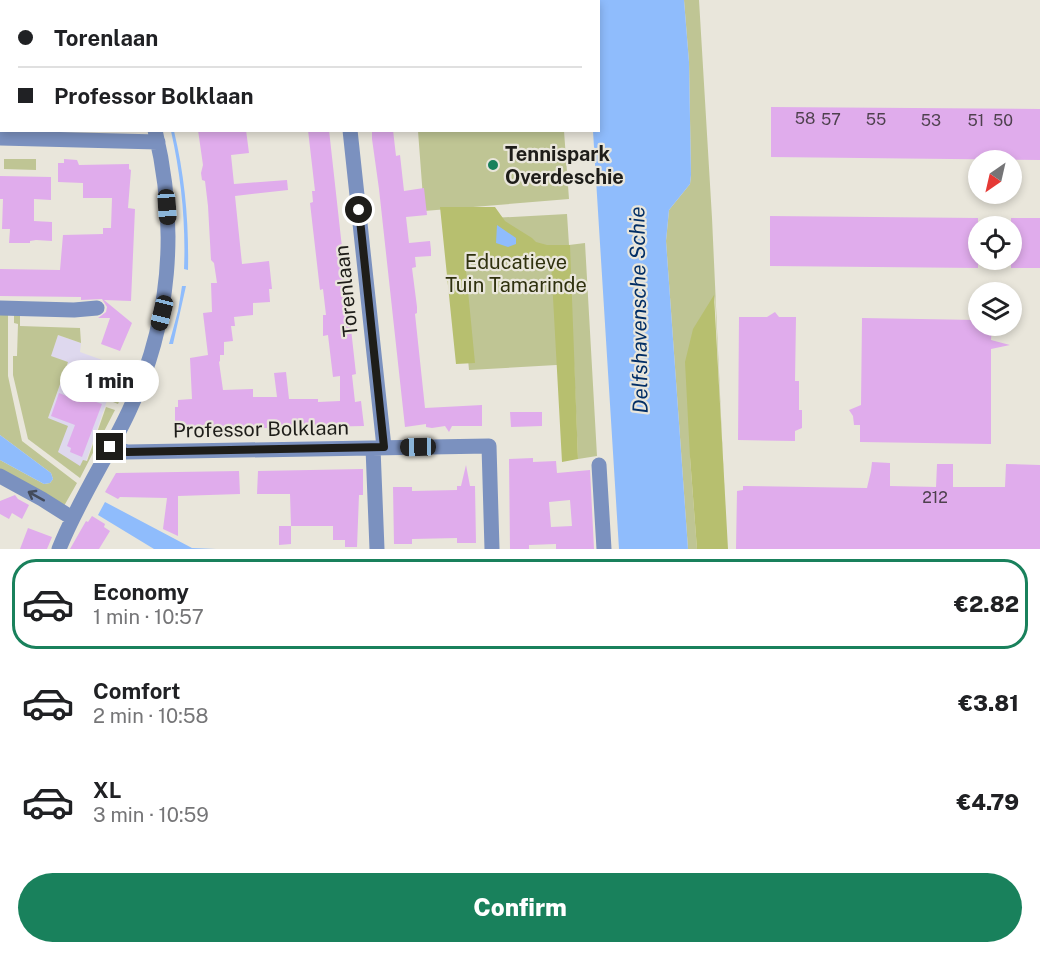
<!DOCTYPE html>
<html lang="en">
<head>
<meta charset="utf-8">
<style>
  :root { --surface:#fff; --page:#f2f2f2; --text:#202124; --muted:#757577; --line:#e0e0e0; --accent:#19815c }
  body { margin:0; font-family:"Public Sans",sans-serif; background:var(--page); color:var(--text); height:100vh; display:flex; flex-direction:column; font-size:22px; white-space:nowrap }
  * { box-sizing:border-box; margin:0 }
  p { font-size:20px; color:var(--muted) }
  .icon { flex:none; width:33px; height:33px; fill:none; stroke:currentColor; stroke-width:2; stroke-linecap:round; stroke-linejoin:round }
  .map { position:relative; height:549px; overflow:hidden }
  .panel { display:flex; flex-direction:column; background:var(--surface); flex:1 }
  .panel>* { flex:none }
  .guide { position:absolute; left:0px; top:0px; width:600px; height:132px; box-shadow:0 3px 9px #0003; display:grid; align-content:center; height:132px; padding:0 18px; background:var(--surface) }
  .needle { width:39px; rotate:214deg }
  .fabs { position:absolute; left:968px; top:150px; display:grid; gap:12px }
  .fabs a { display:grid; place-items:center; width:54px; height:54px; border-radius:50%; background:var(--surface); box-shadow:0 3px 9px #0003; font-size:30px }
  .end { position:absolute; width:27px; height:27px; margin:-14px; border:8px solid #1e1d19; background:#fff; box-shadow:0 0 0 3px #fff }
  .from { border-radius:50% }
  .bubble { position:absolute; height:42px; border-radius:21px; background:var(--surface); box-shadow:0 3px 9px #0003; font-size:20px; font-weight:800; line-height:42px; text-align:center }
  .car { position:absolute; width:18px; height:36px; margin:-18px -9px; border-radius:8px; box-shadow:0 0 4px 2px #0007; background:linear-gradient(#222 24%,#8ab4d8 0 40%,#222 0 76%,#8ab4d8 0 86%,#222 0) }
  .guide b { display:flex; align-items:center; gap:21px; height:57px; font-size:22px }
  .guide b+b { border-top:2px solid var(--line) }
  .guide i { width:15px; height:15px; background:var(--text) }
  ul { padding:10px 0 0; list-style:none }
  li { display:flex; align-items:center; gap:18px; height:90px; margin:0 12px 9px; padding:0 6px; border:3px solid transparent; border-radius:24px }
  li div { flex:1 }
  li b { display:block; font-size:22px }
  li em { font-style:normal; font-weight:800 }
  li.active { border-color:var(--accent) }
  li>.icon { width:54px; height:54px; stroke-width:1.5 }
  .primary-button { display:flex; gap:12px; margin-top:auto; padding:12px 18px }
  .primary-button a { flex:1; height:69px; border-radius:36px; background:var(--accent); color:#fff; font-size:24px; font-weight:800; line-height:69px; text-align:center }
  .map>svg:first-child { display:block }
</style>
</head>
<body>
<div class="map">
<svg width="1040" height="549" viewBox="0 0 1040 549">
  <rect width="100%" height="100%" fill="#e9e6db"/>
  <path fill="#ded8ee" d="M58,335L81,343L80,352L119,366L86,461L80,467L58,452L48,418L68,363L50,356Z"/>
  <path fill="#bfc594" d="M684,0H699L712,218L727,548L715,296L690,457L697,549H688L666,241L669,210L690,184L691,175L689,62Z
    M418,131H564L569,199L424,211Z
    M4,159H36V170L4,169Z
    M567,214L569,245L585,243L597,456L578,459L574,364L469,370L455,220Z
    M0,312H8V376L22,441L77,483L64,506L0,471V460L44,484L50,483L53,479L51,473L0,435Z
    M14,312H20V326L80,328L81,343L58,335L51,356L68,362L48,418L68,426L58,452L80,466L83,460L87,461L106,407L115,410L80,478L28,439L13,375V356H17L18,324L14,323Z
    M117,373L129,378L118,404L108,400Z"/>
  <path fill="#b7bf6f" d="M440,207H495L505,221L532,238L536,242L547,245H570L578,459L562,462L551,261L465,260L475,363L456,364Z
    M714,295L728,549H697L690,457L685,362L693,329Z"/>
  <path fill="#8fbcfc" d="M586,0H684L689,62L691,175L690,184L669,210L666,241L688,549H619L593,131L598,130V2Z
    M171,131H174C185,177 189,223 188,270L184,269C186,223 181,176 171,131Z
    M497,225L516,238V244L508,247L496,243Z
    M182,286H186L173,344H169L178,311Z
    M0,435L51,473L53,479L50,483L44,484L0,460Z
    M105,502L192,548L216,549H154L98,515Z"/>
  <path fill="#e0acec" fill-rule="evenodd" d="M771,107L1040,109V160L771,157Z
    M198,130H246L249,153L231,155L234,184L287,180L288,190L235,196L242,264L269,261L272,289H269L270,302L253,303V315L234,317L235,326H231L233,341L224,342V355H220V361L219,362L223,390L253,389V397H277L274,373L286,372L289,399H318V402L340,401V376L333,377L328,335L323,336V315H326L323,289L320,290L310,203L313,202L312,191H315L308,130H329L356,374L352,375L355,402L361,401L364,426L178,430V424H175V407H178V400L192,399L190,358L208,355L203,313L212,312L211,283H217L214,263L211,260L208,206L205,181L202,180L201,173L203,165Z
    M372,130H393L396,156L400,155L404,191L424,188L427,215L406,217L409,243L430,241L431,250V256L415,257L416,267L412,268L417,307V313L415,314L425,408L482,405V426H452L449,432L445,426L432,428L426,427V424L405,427L379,189L372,139Z
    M64,159L77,160L79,165L129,164V169L131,170L128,208L135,209L131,301L104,300L132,323L120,351L101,344L110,318H98L106,312L107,307L102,299L81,300V297L0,296V269L60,270L63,235L103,234V228H111L112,198H83V183L58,182V163H64Z
    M0,176L51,177V200L34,199V221L52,222V241L36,240L30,241V243H9L10,229H2L3,199H0Z
    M770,216L978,218V268L770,266Z
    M1011,218H1040V268H1011Z
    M775,312L779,317H796L795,381H799V410H802V428L795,431V441L738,440L739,317H767Z
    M862,318L978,320V326H992L991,340L1010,345L991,349V444L860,442V425H854L853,416L849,410L861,405Z
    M79,366L84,368L88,372L89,378L87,383L73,394L102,404L82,457L70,452L71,448L67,446L75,425L51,416L59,393L69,397L66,376L67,371L73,367Z
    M510,412H542V426L511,427Z
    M533,458V462L556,461L557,473L590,470L594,549H556V544L529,545V549H510L509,459ZM570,500L572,526L551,527L549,502Z
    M872,462L890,463V486L936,487L937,464H953V487H1005L1006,464L1040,465V549H736L737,491L743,490V486L867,488L871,471Z
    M466,465L470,486H475L476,543H457V538L412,539V544H394L393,487H412V491L457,490V486H461Z
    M363,469V495H359L357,547H345V540H333V526H291V544L279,545V526H291L290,494H257L258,471Z
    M239,471L240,494L178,496V536L163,529L167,498L120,497L118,499L105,492L116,473Z
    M15,495L18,499L29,505L22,519L12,513L9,519L0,514V501Z
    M92,516L105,524L104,527L110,531L99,549H70L86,521L88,522Z
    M28,528L52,537L47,549H20Z"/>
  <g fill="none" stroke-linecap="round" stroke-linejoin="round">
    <path stroke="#7b91bf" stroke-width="15" d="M1,0L2,2
      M125,0L126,2
      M336,0V2
      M350,130L384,447
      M0,138L158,142
      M0,308L74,310L97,308
      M110,447L127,452L489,446L492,549
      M373,448L377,549
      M599,465L604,549
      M0,476L42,499L72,518
      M59,549C78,501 107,458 129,411C171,322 178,226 155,130"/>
  </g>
  <defs><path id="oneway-shaft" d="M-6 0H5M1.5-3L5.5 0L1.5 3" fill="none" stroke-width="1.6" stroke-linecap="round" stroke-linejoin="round" transform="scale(1.5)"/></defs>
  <use stroke="#434b5b" href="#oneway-shaft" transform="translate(36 496) rotate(-151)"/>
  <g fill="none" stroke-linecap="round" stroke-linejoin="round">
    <path stroke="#1e1d19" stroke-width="8" d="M110,447L127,452L384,447L359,210"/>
  </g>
  <circle fill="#19815c" stroke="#e9e6db" stroke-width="2" cx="493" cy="165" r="6"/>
  <g text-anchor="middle" stroke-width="4.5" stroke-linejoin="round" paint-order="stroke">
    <g font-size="16" fill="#4e414e">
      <text x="805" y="124">58</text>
      <text x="831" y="125">57</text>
      <text x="876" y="125">55</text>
      <text x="931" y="126">53</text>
      <text x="976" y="126">51</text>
      <text x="1003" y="126">50</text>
      <text x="935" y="503">212</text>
    </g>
    <g font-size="20" font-weight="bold" fill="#1e1d19" stroke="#e9e6db" text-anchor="start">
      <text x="505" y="161">Tennispark<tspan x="505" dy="23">Overdeschie</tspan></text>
    </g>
    <g font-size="20" fill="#2f310e" stroke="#e9e6db">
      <text x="516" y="269">Educatieve<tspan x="516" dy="23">Tuin Tamarinde</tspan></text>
    </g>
    <g font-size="20" fill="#1e1d19" stroke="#e9e6db">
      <text transform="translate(346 291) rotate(-96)" y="7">Torenlaan</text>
      <text transform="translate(261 429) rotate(-1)" y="7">Professor Bolklaan</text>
    </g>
    <g font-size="21" font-style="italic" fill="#022e65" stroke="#e9e6db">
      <text transform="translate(639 310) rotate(-91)" y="7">Delfshavensche Schie</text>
    </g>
  </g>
</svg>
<div class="fabs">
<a><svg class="needle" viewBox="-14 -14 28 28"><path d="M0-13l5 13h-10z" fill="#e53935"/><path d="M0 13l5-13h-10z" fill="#757577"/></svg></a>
<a><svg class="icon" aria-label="locate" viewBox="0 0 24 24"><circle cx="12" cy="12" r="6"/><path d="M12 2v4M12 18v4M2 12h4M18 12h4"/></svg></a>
<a><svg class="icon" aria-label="layers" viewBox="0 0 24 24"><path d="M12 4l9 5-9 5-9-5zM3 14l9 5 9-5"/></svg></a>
</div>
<i class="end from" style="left:359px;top:210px"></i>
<i class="end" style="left:110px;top:447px"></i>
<div class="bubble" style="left:60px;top:360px;width:99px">1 min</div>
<i class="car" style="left:167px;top:207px;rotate:176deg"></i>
<i class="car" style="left:162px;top:313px;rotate:194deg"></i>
<i class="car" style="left:418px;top:447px;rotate:269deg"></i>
<div class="guide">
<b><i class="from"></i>Torenlaan</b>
<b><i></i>Professor Bolklaan</b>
</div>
</div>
<section class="panel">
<ul>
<li class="active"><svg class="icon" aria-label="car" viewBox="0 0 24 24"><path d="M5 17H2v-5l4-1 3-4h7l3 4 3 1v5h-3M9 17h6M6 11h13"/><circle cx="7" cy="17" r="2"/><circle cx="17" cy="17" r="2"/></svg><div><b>Economy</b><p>1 min · 10:57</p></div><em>€2.82</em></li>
<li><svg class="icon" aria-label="car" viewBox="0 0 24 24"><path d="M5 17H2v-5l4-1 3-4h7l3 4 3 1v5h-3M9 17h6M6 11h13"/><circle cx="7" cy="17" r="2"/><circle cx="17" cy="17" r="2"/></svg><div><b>Comfort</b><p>2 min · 10:58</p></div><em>€3.81</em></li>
<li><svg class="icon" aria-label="car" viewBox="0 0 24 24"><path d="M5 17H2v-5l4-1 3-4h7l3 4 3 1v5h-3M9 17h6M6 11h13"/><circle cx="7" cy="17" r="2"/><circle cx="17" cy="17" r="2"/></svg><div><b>XL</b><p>3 min · 10:59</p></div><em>€4.79</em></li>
</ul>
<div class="primary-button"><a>Confirm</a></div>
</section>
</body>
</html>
